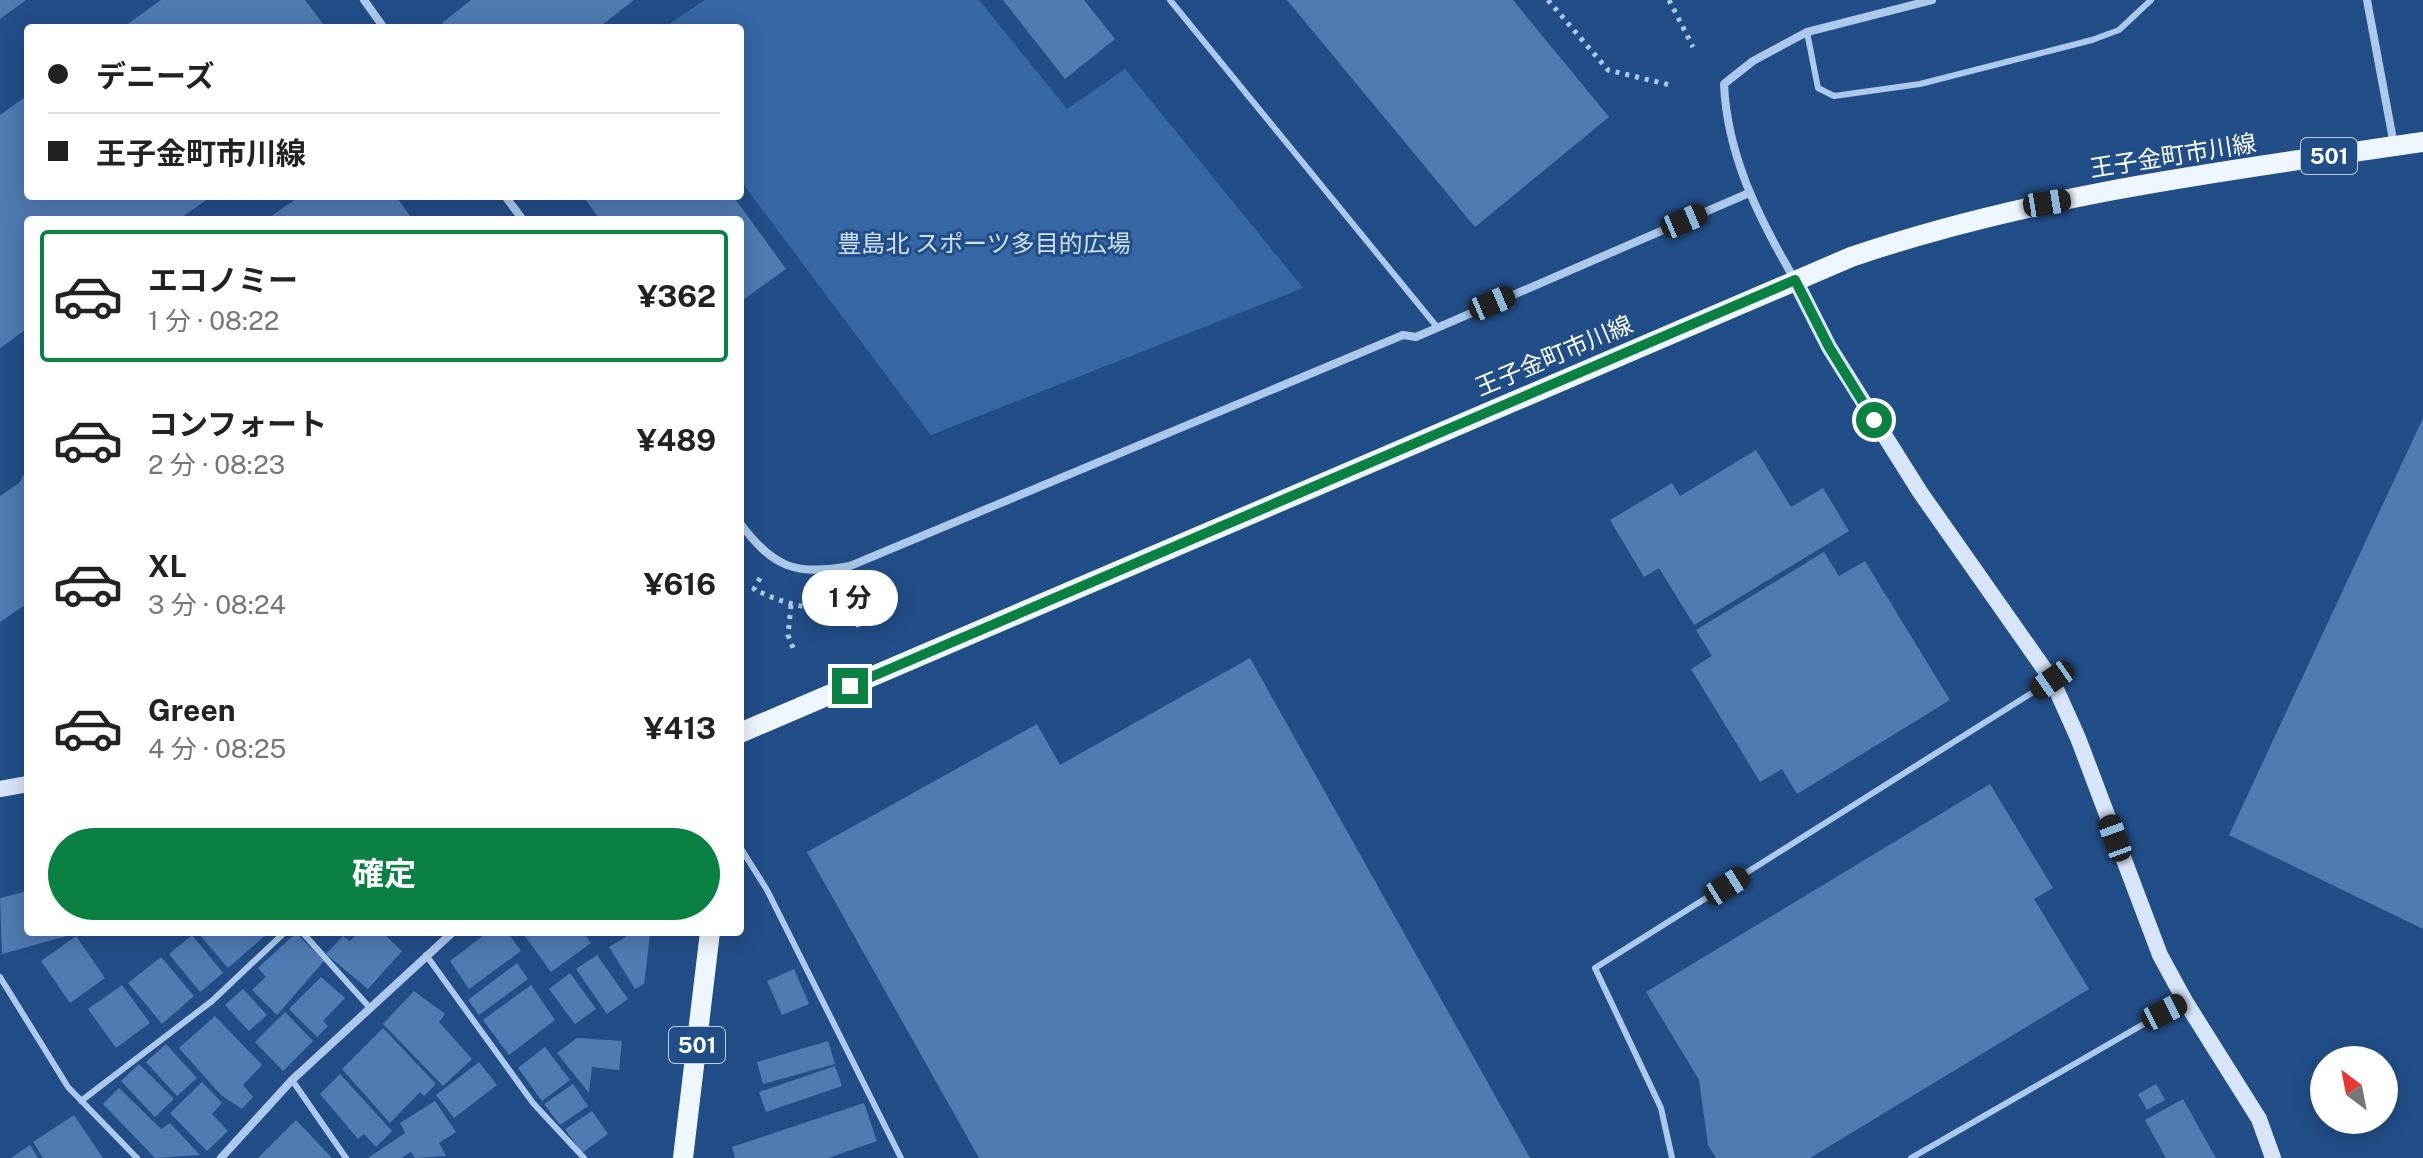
<!DOCTYPE html>
<html lang="ja">
<head>
<meta charset="utf-8">
<style>
  :root { --surface:#fff; --page:#f6f6f6; --text:#222; --muted:#767676; --line:#e0e0e0; --accent:#0b8043 }
  body { margin:0; font-family:"Public Sans","Noto Sans JP",sans-serif; background:var(--page); color:var(--text); height:100vh; display:flex; flex-direction:column; font-size:30px; white-space:nowrap }
  * { box-sizing:border-box; margin:0 }
  p { font-size:26px; color:var(--muted) }
  .icon { flex:none; width:44px; height:44px; fill:none; stroke:currentColor; stroke-width:2; stroke-linecap:round; stroke-linejoin:round }
  .map { position:relative; flex:1; overflow:hidden }
  .drawer { position:absolute; left:24px; top:216px; width:720px; height:720px; display:flex; flex-direction:column; background:var(--surface); border-radius:8px; box-shadow:0 4px 20px #0003 }
  .drawer>* { flex:none }
  .hud { position:absolute; left:24px; top:24px; width:720px; height:176px; border-radius:8px; box-shadow:0 4px 20px #0003; display:grid; align-content:center; height:176px; padding:0 24px; background:var(--surface) }
  .needle { width:52px; rotate:328deg }
  .fabs { position:absolute; left:2310px; top:1046px; display:grid; gap:16px }
  .fabs a { display:grid; place-items:center; width:88px; height:88px; border-radius:50%; background:var(--surface); box-shadow:0 4px 20px #0003; font-size:40px }
  .end { position:absolute; width:36px; height:36px; margin:-18px; border:10px solid #0b8043; background:#fff; box-shadow:0 0 0 4px #fff }
  .from { border-radius:50% }
  .bubble { position:absolute; height:56px; border-radius:28px; background:var(--surface); box-shadow:0 4px 20px #0003; font-size:26px; font-weight:700; line-height:56px; text-align:center }
  .car { position:absolute; width:24px; height:48px; margin:-24px -12px; border-radius:10px; box-shadow:0 0 6px 2px #0007; background:linear-gradient(#222 24%,#8ab4d8 0 40%,#222 0 76%,#8ab4d8 0 86%,#222 0) }
  .hud b { display:flex; align-items:center; gap:28px; height:76px; font-size:30px }
  .hud b+b { border-top:2px solid var(--line) }
  .hud i { width:20px; height:20px; background:var(--text) }
  ul { padding:14px 0 0; list-style:none }
  li { display:flex; align-items:center; gap:24px; height:132px; margin:0 16px 12px; padding:0 8px; border:4px solid transparent; border-radius:8px }
  li div { flex:1 }
  li b { display:block; font-size:30px }
  li em { font-style:normal; font-weight:700 }
  li.current { border-color:var(--accent) }
  li>.icon { width:72px; height:72px; stroke-width:1.5 }
  .action { display:flex; gap:16px; margin-top:auto; padding:16px 24px }
  .action a { flex:1; height:92px; border-radius:48px; background:var(--accent); color:#fff; font-size:32px; font-weight:700; line-height:92px; text-align:center }
  .map>svg:first-child { display:block }
</style>
</head>
<body>
<div class="map">
<svg width="2423" height="1158" viewBox="0 0 2423 1158">
  <rect width="100%" height="100%" fill="#224e88"/>
  <path fill="#3568a5" d="M705,0H979L1067,109L1125,69L1303,288L931,435L740,180V28H663Z"/>
  <path fill="#4e7bb2" d="M0,0H26L0,19Z
    M161,0H305L326,28H122Z
    M471,0H634L598,28H446L442,23Z
    M1003,0H1084L1115,39L1065,79Z
    M1287,0H1513L1609,117L1475,227Z
    M28,95V196H212L178,220H28V328L0,348V115Z
    M300,196H396L413,220H266Z
    M583,196H733L786,269L740,302V220H600Z
    M2423,418V929L2229,835Z
    M1756,450L1791,507L1823,488L1849,531L1694,625L1659,568L1644,577L1610,520L1672,483L1680,496Z
    M28,468V603L0,622V496L19,483Z
    M1824,552L1839,576L1865,561L1950,700L1797,794L1782,769L1760,782L1691,669L1712,656L1696,630Z
    M1250,658L1530,1158H979L807,852L1037,724L1060,765Z
    M1990,784L2053,888L2034,899L2089,989L1810,1158H1716L1708,1145L1699,1080L1646,992Z
    M28,891V932H66L67,936L2,954L0,898Z
    M269,932L228,968L198,933L200,932Z
    M359,932H382L402,951L368,989L326,954L343,936L350,941Z
    M488,932H507L521,951L469,989L450,961Z
    M522,932H583L591,943L551,972Z
    M634,932L650,935L644,984L635,989L609,947Z
    M296,933L324,961L277,1015L252,990L266,977L258,968Z
    M192,935L223,973L200,992L169,954Z
    M76,936L105,978L70,1003L41,961Z
    M597,955L628,999L607,1014L576,969Z
    M161,957L194,996L162,1024L128,983Z
    M517,963L528,979L479,1015L468,1000Z
    M794,969L809,1004L782,1015L767,981Z
    M570,973L596,1009L575,1024L549,989Z
    M321,977L345,998L323,1021L328,1026L317,1037L289,1009Z
    M122,985L150,1023L116,1048L88,1009Z
    M531,985L555,1020L509,1055L483,1020Z
    M243,989L267,1015L249,1031L225,1005Z
    M414,991L445,1014L439,1022L472,1059L443,1086L383,1024Z
    M285,1012L313,1041L283,1071L255,1042Z
    M215,1016L262,1065L243,1085L253,1097L242,1109L221,1095L179,1048Z
    M383,1028L436,1084L424,1096L420,1092L390,1123L342,1069Z
    M577,1038L622,1041L619,1070L592,1067L589,1093L557,1053Z
    M828,1041L835,1064L763,1084L757,1062Z
    M166,1044L197,1078L177,1096L146,1062Z
    M545,1047L570,1080L542,1101L518,1068Z
    M479,1062L497,1085L454,1118L436,1095Z
    M139,1064L174,1099L155,1117L121,1081Z
    M835,1066L842,1086L766,1112L759,1092Z
    M340,1074L392,1131L376,1147L364,1134L358,1139L320,1094Z
    M202,1082L222,1103L212,1114L228,1131L207,1151L170,1113Z
    M573,1084L588,1106L560,1125L544,1104Z
    M2156,1084L2165,1100L2147,1110L2138,1094Z
    M119,1088L161,1129L170,1123L200,1155L155,1158L103,1104Z
    M2183,1099L2216,1158H2166L2145,1120Z
    M435,1101L456,1132L439,1143L446,1156L415,1158L411,1152L401,1158H368L405,1133L400,1123Z
    M864,1103L877,1141L828,1158H735L732,1147Z
    M592,1111L608,1134L582,1153L565,1129Z
    M74,1115L103,1158H43L33,1142Z
    M296,1120L332,1158H258Z
    M30,1145L38,1158H11Z"/>
  <g fill="none" stroke-linecap="round" stroke-linejoin="round">
    <path stroke="#acc8ea" stroke-width="5" stroke-dasharray="4 6" stroke-linecap="butt" d="M1548,0L1608,70L1670,85
      M1669,0L1693,47
      M760,578L754,589C785,605 816,612 852,608L859,627
      M791,605L788,635L795,653"/>
    <path stroke="#acc8ea" stroke-width="6" d="M1170,0L1437,327
      M1807,32L1818,88L1834,96L1920,84L2092,40L2119,30L2151,0
      M740,847L767,890L901,1158
      M302,932L370,1008
      M426,955L533,1103L584,1158
      M0,977L68,1087L137,1158
      M292,1080L346,1158
      M81,1101L212,1001L285,932
      M1672,1158L1661,1108L1595,968L2049,682
      M1911,1158L2182,1002"/>
    <path stroke="#acc8ea" stroke-width="8" d="M364,0L384,28
      M2367,0L2394,145
      M505,196L523,220
      M1795,280C1759,219 1727,155 1724,84L1753,61L1807,32L1932,0
      M740,523C773,568 796,576 850,566L1403,335L1416,337L1749,193
      M221,1158L292,1080L453,932"/>
    <path stroke="#d8e5f8" stroke-width="16" d="M1795,280L1829,347L1920,492L2052,680L2078,738L2160,955L2185,1001L2259,1119L2273,1158
      M0,789L28,784"/>
    <path stroke="#f0f6fe" stroke-width="20" d="M740,733L1851,257C2035,194 2231,170 2423,142
      M683,1158L710,932"/>
  </g>
  <g fill="none" stroke-linecap="round" stroke-linejoin="round">
    <path stroke="#0b8043" stroke-width="10" d="M850,686L1795,280L1829,347L1874,420"/>
  </g>
  <g text-anchor="middle" stroke-width="6" stroke-linejoin="round" paint-order="stroke">
    <g fill="#224e88" stroke="#bdcadb" stroke-width="2">
      <rect x="2301" y="138" width="56" height="36" rx="6"/>
      <rect x="669" y="1027" width="56" height="36" rx="6"/>
    </g>
    <g font-size="22" font-weight="bold" fill="#fff">
      <text x="2329" y="164">501</text>
      <text x="697" y="1053">501</text>
    </g>
    <g font-size="24" fill="#fff" stroke="#224e88">
      <text transform="translate(2173 156) rotate(-9)" y="8">王子金町市川線</text>
      <text transform="translate(1554 356) rotate(-23)" y="8">王子金町市川線</text>
    </g>
    <g font-size="24" fill="#d1e2f7" stroke="#224e88">
      <text x="984" y="252">豊島北 スポーツ多目的広場</text>
    </g>
  </g>
</svg>
<div class="fabs">
<a><svg class="needle" viewBox="-14 -14 28 28"><path d="M0-13l5 13h-10z" fill="#e53935"/><path d="M0 13l5-13h-10z" fill="#767676"/></svg></a>
</div>
<i class="end from" style="left:1874px;top:420px"></i>
<i class="end" style="left:850px;top:686px"></i>
<div class="bubble" style="left:802px;top:570px;width:96px">1 分</div>
<i class="car" style="left:2047px;top:203px;rotate:81deg"></i>
<i class="car" style="left:1684px;top:221px;rotate:67deg"></i>
<i class="car" style="left:1492px;top:303px;rotate:67deg"></i>
<i class="car" style="left:2052px;top:680px;rotate:235deg"></i>
<i class="car" style="left:2115px;top:838px;rotate:340deg"></i>
<i class="car" style="left:1727px;top:886px;rotate:58deg"></i>
<i class="car" style="left:2164px;top:1012px;rotate:63deg"></i>
<div class="hud">
<b><i class="from"></i>デニーズ</b>
<b><i></i>王子金町市川線</b>
</div>
<section class="drawer">
<ul>
<li class="current"><svg class="icon" aria-label="car" viewBox="0 0 24 24"><path d="M5 17H2v-5l4-1 3-4h7l3 4 3 1v5h-3M9 17h6M6 11h13"/><circle cx="7" cy="17" r="2"/><circle cx="17" cy="17" r="2"/></svg><div><b>エコノミー</b><p>1 分 · 08:22</p></div><em>¥362</em></li>
<li><svg class="icon" aria-label="car" viewBox="0 0 24 24"><path d="M5 17H2v-5l4-1 3-4h7l3 4 3 1v5h-3M9 17h6M6 11h13"/><circle cx="7" cy="17" r="2"/><circle cx="17" cy="17" r="2"/></svg><div><b>コンフォート</b><p>2 分 · 08:23</p></div><em>¥489</em></li>
<li><svg class="icon" aria-label="car" viewBox="0 0 24 24"><path d="M5 17H2v-5l4-1 3-4h7l3 4 3 1v5h-3M9 17h6M6 11h13"/><circle cx="7" cy="17" r="2"/><circle cx="17" cy="17" r="2"/></svg><div><b>XL</b><p>3 分 · 08:24</p></div><em>¥616</em></li>
<li><svg class="icon" aria-label="car" viewBox="0 0 24 24"><path d="M5 17H2v-5l4-1 3-4h7l3 4 3 1v5h-3M9 17h6M6 11h13"/><circle cx="7" cy="17" r="2"/><circle cx="17" cy="17" r="2"/></svg><div><b>Green</b><p>4 分 · 08:25</p></div><em>¥413</em></li>
</ul>
<div class="action"><a>確定</a></div>
</section>
</div>
</body>
</html>
